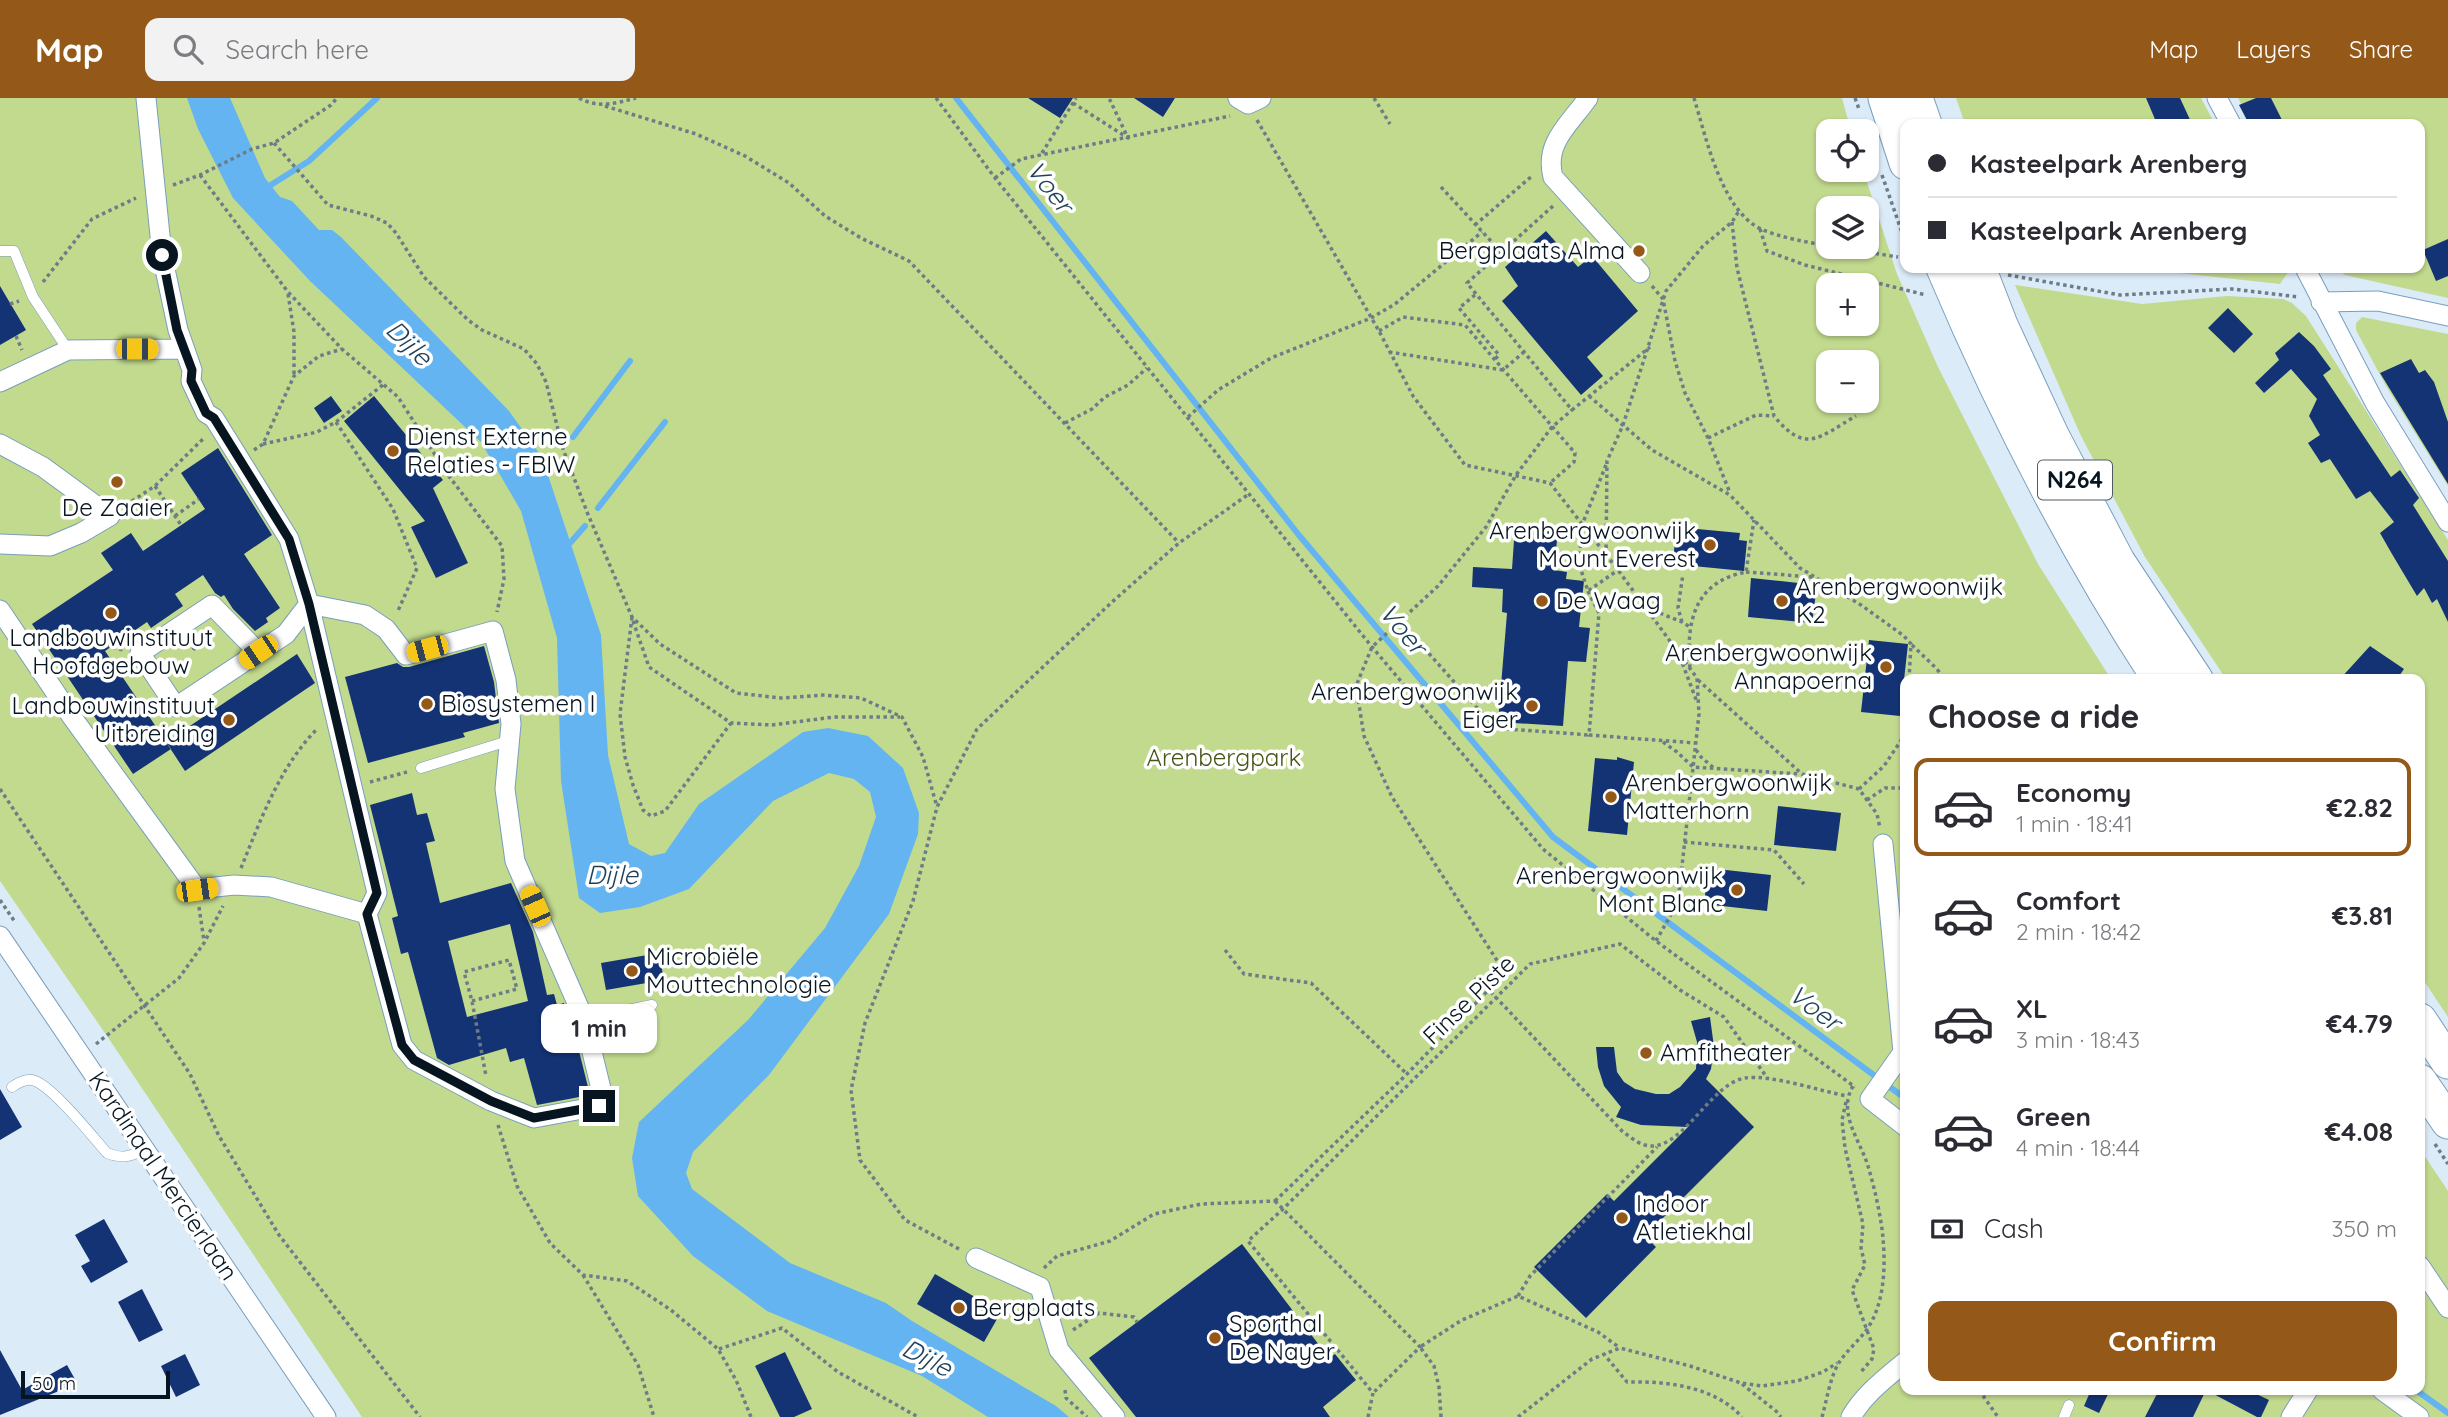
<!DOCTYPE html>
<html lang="en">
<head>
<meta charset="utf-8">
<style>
  :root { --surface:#fff; --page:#f2f2f3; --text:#2b2b33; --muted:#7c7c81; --line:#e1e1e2; --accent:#945919 }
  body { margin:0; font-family:Quicksand,sans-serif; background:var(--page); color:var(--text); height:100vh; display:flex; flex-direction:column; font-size:26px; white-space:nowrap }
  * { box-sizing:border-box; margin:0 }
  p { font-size:23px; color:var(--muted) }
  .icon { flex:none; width:38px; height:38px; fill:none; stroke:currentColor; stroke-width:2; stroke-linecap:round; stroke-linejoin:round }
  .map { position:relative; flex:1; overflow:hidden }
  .details { position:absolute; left:1900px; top:576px; width:525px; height:721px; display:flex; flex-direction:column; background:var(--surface); border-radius:14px; box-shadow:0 2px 5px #0004 }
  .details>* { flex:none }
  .top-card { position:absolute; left:1900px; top:21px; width:525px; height:154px; border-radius:14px; box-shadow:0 2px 5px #0004; display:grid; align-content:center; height:154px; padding:0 28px; background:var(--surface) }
  .fabs { position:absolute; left:1816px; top:21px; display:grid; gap:14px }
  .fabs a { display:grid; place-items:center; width:63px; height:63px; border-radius:14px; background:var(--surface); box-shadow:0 2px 5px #0004; font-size:35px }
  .scale { position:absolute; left:21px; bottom:18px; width:149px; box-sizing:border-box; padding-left:7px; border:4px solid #06151f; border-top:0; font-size:19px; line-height:24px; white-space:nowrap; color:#06151f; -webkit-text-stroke:5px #fff; paint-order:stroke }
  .end { position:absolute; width:32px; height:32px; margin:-16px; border:9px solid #06151f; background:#fff; box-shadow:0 0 0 4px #fff }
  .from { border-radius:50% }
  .bubble { position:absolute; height:49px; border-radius:14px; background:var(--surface); box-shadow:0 2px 5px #0004; font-size:23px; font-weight:700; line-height:49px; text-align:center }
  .car { position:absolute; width:21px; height:42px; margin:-21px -10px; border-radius:9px; box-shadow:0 0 5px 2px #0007; background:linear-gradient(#f5c518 24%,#345 0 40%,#f5c518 0 76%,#345 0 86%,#f5c518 0) }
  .top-card b { display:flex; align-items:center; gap:24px; height:66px; font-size:26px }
  .top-card b+b { border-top:2px solid var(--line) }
  .top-card i { width:18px; height:18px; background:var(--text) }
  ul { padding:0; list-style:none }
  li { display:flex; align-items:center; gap:21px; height:98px; margin:0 14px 10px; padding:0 14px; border:4px solid transparent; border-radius:14px }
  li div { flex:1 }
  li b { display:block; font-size:26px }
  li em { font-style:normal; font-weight:700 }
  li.active { border-color:var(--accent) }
  li>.icon { width:63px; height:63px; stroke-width:1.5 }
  h2 { padding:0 28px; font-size:32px; line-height:84px }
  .pay { display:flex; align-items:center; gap:18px; height:77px; padding:0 28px; font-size:26px }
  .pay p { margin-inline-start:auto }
  .cta { display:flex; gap:14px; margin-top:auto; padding:14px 28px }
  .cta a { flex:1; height:80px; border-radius:14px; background:var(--accent); color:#fff; font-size:28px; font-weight:700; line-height:80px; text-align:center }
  header { display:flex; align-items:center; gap:42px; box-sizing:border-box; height:98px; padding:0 35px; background:var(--accent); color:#fff }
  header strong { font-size:33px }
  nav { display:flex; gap:38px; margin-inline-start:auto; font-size:24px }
  .search { width:490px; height:63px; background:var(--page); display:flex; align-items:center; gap:18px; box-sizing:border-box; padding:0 24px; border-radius:14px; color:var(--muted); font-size:26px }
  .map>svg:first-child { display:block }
</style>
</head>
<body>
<header>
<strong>Map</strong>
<div class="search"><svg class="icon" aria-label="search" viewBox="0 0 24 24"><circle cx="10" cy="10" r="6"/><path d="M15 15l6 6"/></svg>Search here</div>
<nav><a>Map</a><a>Layers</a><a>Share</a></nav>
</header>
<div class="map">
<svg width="2448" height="1319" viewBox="0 0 2448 1319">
  <rect width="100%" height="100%" fill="#dbebf8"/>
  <path fill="#c2da8e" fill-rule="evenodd" d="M0,0H1842L1851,33H1829V72H1863L1897,176L1938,269L2038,466L2111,581H1906V1292H2420V1051L2448,1093V1319H362L107,938L0,783ZM1829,110H1867V149H1829ZM1829,187H1867V226H1829ZM1829,264H1867V303H1829Z
    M1956,0H2201L2215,26H1965Z
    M2238,0H2448V200L2345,177L2335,170H2420V26H2251Z
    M2133,170H2291L2280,186Z
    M2015,187L2142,206L2227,198L2283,201L2292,205L2306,218L2448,442V919L2420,877V581H2226L2145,459L2081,338Z
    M2362,219L2448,236V388L2386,288L2356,232V225Z"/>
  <path fill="#63b4f0" d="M187,0H230L265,80L280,99L292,103L319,132H332L341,139L509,313L542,359L601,537L608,657L629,746L651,758L665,755L699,706L803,634L828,630L868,638L903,670L919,715L918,736L889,816L769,977L693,1054L686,1075L692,1091L790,1165L886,1205L912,1223L1056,1308L1069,1319H988L922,1278L767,1213L693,1158L638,1098L632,1060L639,1024L748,922L825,830L859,768L876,719L870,694L854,681L829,675L773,703L689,791L640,809L600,815L579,800L561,683L557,540L521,413L481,344L310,183L233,100L198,31Z"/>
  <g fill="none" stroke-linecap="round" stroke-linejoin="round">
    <path stroke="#63b4f0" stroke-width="6" d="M956,0L1298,436L1553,739L1906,1001
      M266,90L309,63L377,0
      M573,339L630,263
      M598,410L665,324
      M570,445L585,428
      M2416,1292L2448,1315"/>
  </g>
  <path fill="#143374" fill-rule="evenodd" d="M1028,0H1073L1060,20Z
    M1134,0H1175L1163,19Z
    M2146,0H2180L2192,26H2157Z
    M2256,0H2271L2284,26H2249L2239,7Z
    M1546,133L1578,169L1592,158L1638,213L1587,259L1603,278L1581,297L1502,203L1518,188L1505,169Z
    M2448,141V178L2436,183L2423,152Z
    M0,188L26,232L0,247Z
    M2228,210L2253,236L2234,255L2208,230Z
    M2299,234L2314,248L2331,271L2323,277L2391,379L2400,372L2419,400L2413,407L2448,463V524L2437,501L2432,505L2424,490L2417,498L2392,456L2380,435L2394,424L2370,393L2356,401L2330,361L2321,365L2308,345L2320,337L2309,318L2317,301L2291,271L2264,295L2255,285L2279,262L2275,255Z
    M2411,261L2419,275L2425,272L2434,284L2448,324V386L2380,275Z
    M331,298L342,313L324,325L314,310Z
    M374,298L443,382L433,390L468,465L436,480L411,429L425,423L344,323Z
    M218,350L272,437L244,456L280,510L266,520L268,524L255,533L233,511L224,497L221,499L215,495L203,477L175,496L183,508L151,530L147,524L105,553L171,651L133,676L32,526L113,472L101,455L131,435L143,453L205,411L181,375Z
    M1515,428L1558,432L1554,472L1567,474L1566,481L1584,483L1579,529L1590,530L1586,564L1568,563L1563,628L1498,624L1507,515L1502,514L1503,491L1472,489L1473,469L1512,471Z
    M1676,429L1740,435L1739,442L1747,443L1744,473L1673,466Z
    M1751,480L1817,487L1812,525L1748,519Z
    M1869,542L1908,546L1900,618L1861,614Z
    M484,548L494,584L499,625L463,635L465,639L368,665L345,579L397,565L403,569H409Z
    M2370,548L2404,571L2397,581H2340Z
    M297,556L315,585L185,673L166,644Z
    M1617,659L1634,664L1627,737L1588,733L1595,660L1617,662Z
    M412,695L417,717L427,715L435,743L426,745L440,805L511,785L533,834L547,897L554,896L557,907L564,905L572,925L590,997L537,1007L524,960L510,964L506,950L449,967L437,960L408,854L401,856L392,820L398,818L370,707ZM510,826L528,903L467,919L448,843Z
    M1778,708L1841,715L1836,753L1774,747Z
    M1708,770L1771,777L1767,813L1704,806Z
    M659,855L664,882L606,892L601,865Z
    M1710,919L1714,949L1711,971L1706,981L1754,1029L1645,1138L1656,1149L1586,1220L1534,1169L1607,1096L1614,1103L1688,1029L1641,1027L1616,1019L1621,1009L1604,988L1598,969L1596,949H1614L1617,974L1624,984L1635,991L1656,996H1669L1680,989L1696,971L1697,944L1691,923Z
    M0,991L22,1029L0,1042Z
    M104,1121L128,1164L91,1185L81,1168L90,1163L75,1137Z
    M1242,1146L1329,1260L1335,1256L1356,1282L1323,1309L1330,1319H1136L1089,1260Z
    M935,1176L1001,1214L984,1244L917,1206Z
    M142,1191L163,1232L139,1244L118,1204Z
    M0,1252L22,1292L67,1267L76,1283L59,1293L0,1317Z
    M785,1254L812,1311L794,1319H780L755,1268Z
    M185,1256L200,1287L176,1299L161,1268Z
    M2091,1292H2110L2099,1315L2084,1308Z
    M2159,1292H2248L2269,1302L2261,1319H2257L2206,1292L2193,1319H2145Z"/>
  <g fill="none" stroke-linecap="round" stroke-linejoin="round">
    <g stroke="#799ebc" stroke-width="11">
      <path id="service" d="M0,153H14L33,199L68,252
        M421,670L508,643
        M584,921L652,907
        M12,989C18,985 25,981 32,982C51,986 92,1038 107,1055C122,1061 131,1059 144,1051
        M2064,1319L2069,1307"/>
    </g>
    <g stroke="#799ebc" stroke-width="21">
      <path id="minor" d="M146,0L162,157L178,232L192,272L191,283L206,315L214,320L289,441L309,506L377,795L367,816L402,947L414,962L491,1003L534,1020L599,1008L603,999L584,921L515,763L505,691L511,626L506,582L493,533L406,557L386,531L365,517L309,506L286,536L176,609L140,555L212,507L258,554
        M1238,0L1248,6L1261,0
        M1588,0C1569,27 1544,45 1553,79L1640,175
        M2217,0L2231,26
        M2305,170L2375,305L2448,424
        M2321,204L2378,203L2448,218
        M0,284L68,252L183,251
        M0,346L43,369L110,418L81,435L50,448L0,446
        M0,512L72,619L197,791L234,787L271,789L367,816
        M1883,746L1903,954L1870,1001L1906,1029
        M0,838L326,1319
        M976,1160L1040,1189L1059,1252L1115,1319
        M2420,1168L2448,1210
        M2382,1292L2419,1319
        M1851,1319C1864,1296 1886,1280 1906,1263
        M2291,1319L2308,1292"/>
    </g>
    <g stroke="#799ebc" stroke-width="35">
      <path id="trunk" d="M1885,0L1906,65
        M1916,0L1925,26
        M1943,170C2003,312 2074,451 2159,581
        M1979,170L2001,227L2052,337L2118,463L2196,581
        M2420,922L2448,964
        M2420,983L2448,1024"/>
    </g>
    <path stroke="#6d7d88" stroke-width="3.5" stroke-dasharray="3.5 3.5" stroke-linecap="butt" d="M579,0C599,11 616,5 636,0
      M936,0L995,80L1372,549L1543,751L1656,843L1855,989
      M1374,0L1390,26
      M1694,0C1706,39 1721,112 1761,131C1781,140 1807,144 1829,148
      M1855,0L1859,11
      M1073,5L1128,40L1109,0
      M605,8L696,36L745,58L789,85L825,118L861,140L909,163L1179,445
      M1257,22L1379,233L1413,298L1465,367L1550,385L1618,472L1697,580L1699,616L1678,804L1656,843
      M274,45L328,107L371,118L387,125L396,135L424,179L468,222L482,232L524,251L537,266L546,284L563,351L587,414L632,519L660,546L736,595L781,600L823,597L861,600L902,619L923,659L937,709
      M1042,55L1076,0
      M200,77L288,194L342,251L398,299L448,377L502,448L504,481L497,514
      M1882,77L1906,146
      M995,80L1021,61L1230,18
      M173,87L200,77L252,51L274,45L331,7L337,0
      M1441,89L1501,154
      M1553,108L1467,185L1572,312L1650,249
      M1732,124L1737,170L1774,318C1806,357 1819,339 1856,318
      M1475,127L1532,78
      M1760,131L1767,153L1805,167L1926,197
      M1834,149L1898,159
      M2008,177L2120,197L2232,191L2299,199
      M43,184L92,121L136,100
      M1652,188L1663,201L1675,263L1685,295L1708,340L1730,395
      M288,196L294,234V278
      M1475,197L1459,210L1499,257L1494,262
      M10,206L19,203
      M1379,233L1403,219L1465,227L1575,355L1574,364L1550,385
      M16,238L22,252
      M1389,254L1503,272L1524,254
      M1589,298L1652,352L1730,397L1800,470L1861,507L1904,538L1911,546L1909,581
      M1188,319L1218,292L1271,260L1371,220L1395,206L1482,134
      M336,324L393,411L417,470L397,515
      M1065,325L1092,311L1105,299L1128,287L1147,270
      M1708,340L1756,317L1774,318
      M263,346L317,334L336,324L384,286
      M254,352L263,346L294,278L319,258L342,251
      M1606,367L1582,427L1579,466L1588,493L1618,472
      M155,388L181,427
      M126,407L155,388L205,339
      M175,418L199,401
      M1606,457L1607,363L1623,327L1666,193L1703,148L1732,124L1739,113
      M1746,474L1813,479
      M1588,493L1599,515L1589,637L1695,645
      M1647,510L1682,524L1690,529
      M632,519L620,616L625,659L633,687L643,712L651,718L665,713L731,625
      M633,523L649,569L731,625L772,627L834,619H900
      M1401,524L1495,630L1589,637
      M1682,524L1678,510L1683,476
      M103,540L109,549L124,552
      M189,543L194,551L192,553
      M1912,547L1937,571L1944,581
      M1680,559L1697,604
      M1690,570C1686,524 1694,484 1746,474L1754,422
      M1698,582L1802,676L1859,691L1877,716L1880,730
      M1663,644L1677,654L1693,669L1800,676
      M1696,652L1701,659L1715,671
      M370,684L407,674
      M0,691L190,976L219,1038L279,1137L420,1319
      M1859,691L1884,668L1906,635
      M1867,702L1885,690H1901
      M1684,744L1774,752L1804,786
      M241,770C261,721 280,668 318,630
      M0,802L15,824
      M199,809L204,843
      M1225,852L1244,876L1311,885L1407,976
      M1474,881L1489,892L1622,1033C1629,1038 1637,1045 1645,1047C1681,1057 1709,986 1745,980C1770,976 1820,993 1847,998
      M472,903L517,891L509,862L464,874L472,903L486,978
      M96,946L179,880L204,845L223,808
      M1846,1004L1842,1022L1845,1050L1863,1126L1861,1150L1865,1167L1852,1192L1874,1251L1872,1261L1860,1275
      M498,1027L517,1088L550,1145L583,1177L627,1183L671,1212L718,1251L736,1282L751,1319
      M2435,1046L2448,1066
      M1275,1103L1407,976L1501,879L1502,872L1498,864L1392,699L1364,638L1356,588L1372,549L1438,488L1486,429L1516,377L1552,329L1572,312
      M1275,1103L1420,1249L1373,1295
      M959,1151L905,1122L860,1062L851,992L865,925L913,803L937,709L977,631L1112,504L1179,445L1249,396
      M1044,1170L1057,1158L1110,1143L1154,1116L1201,1106L1275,1103
      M583,1177L638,1267L654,1319
      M1518,1198L1530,1178L1657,1049
      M1073,1232L1099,1215L1134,1219L1137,1224
      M719,1251L782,1230L838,1274L918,1319
      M1603,1255L1627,1284C1666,1283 1714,1288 1742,1319
      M1742,1286L1776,1313L1781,1319
      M1065,1292L1066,1300L1087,1319
      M1979,1292L1998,1319
      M1368,1319L1373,1295L1248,1143L1282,1112L1530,866L1620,846L1680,892L1724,919L1768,981
      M1441,1319L1439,1289L1434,1268L1420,1249L1462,1222L1518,1198L1598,1234L1620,1250
      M1518,1319L1592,1261L1620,1250L1690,1268L1741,1285L1762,1288L1797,1283L1823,1274L1837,1265
      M1822,1319C1827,1302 1830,1278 1840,1263C1847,1253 1857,1244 1865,1234C1886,1206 1886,1164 1882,1131C1879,1110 1874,1088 1868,1068C1860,1042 1837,1015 1853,988"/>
    <use href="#service" stroke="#fff" stroke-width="10"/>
    <use href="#minor" stroke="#fff" stroke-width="19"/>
    <use href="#trunk" stroke="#fff" stroke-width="33"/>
  </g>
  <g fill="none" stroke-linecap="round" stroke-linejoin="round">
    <path stroke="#06151f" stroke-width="9" d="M162,157L177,232L192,272L191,283L206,315L214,320L289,441L309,506L377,795L367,816L402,947L414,962L491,1003L534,1020L599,1008"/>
  </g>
  <g fill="#945919" stroke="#fff" stroke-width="2.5">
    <circle cx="1639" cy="153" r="7"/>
    <circle cx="393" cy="353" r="7"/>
    <circle cx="117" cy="384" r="7"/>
    <circle cx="1710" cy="447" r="7"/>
    <circle cx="1542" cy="503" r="7"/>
    <circle cx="1782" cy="503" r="7"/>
    <circle cx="111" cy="515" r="7"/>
    <circle cx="1886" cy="569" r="7"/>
    <circle cx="427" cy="606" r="7"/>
    <circle cx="1532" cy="608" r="7"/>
    <circle cx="229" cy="622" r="7"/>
    <circle cx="1611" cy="699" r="7"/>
    <circle cx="1737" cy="792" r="7"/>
    <circle cx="632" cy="873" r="7"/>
    <circle cx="1646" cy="955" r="7"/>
    <circle cx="1622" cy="1120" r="7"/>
    <circle cx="959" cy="1210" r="7"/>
    <circle cx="1215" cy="1240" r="7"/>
  </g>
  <g text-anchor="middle" stroke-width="7" stroke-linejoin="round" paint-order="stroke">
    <rect fill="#fff" stroke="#515b62" stroke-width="2" x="2038" y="362.5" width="74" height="39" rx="5"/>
    <g font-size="23" font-weight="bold" fill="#06151f">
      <text x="2075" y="390">N264</text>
    </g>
    <g font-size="24" fill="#06151f" stroke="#fff" text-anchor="start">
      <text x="1625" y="161" text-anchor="end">Bergplaats Alma</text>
      <text x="407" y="347">Dienst Externe<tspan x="407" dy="28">Relaties - FBIW</tspan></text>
      <text x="117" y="418" text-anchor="middle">De Zaaier</text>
      <text x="1696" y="441" text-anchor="end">Arenbergwoonwijk<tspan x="1696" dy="28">Mount Everest</tspan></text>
      <text x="1796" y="497">Arenbergwoonwijk<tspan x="1796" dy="28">K2</tspan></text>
      <text x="1556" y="511">De Waag</text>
      <text x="111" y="548" text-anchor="middle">Landbouwinstituut<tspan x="111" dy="28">Hoofdgebouw</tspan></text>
      <text x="1872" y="563" text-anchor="end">Arenbergwoonwijk<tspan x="1872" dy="28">Annapoerna</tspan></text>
      <text x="1518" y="602" text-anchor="end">Arenbergwoonwijk<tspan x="1518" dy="28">Eiger</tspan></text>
      <text x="441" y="614">Biosystemen I</text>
      <text x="215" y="616" text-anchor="end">Landbouwinstituut<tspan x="215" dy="28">Uitbreiding</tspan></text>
      <text x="1625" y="693">Arenbergwoonwijk<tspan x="1625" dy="28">Matterhorn</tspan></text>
      <text x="1723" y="786" text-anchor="end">Arenbergwoonwijk<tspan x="1723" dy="28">Mont Blanc</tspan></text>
      <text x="646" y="867">Microbiële<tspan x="646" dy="28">Mouttechnologie</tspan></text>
      <text x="1660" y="963">Amfitheater</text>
      <text x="1636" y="1114">Indoor<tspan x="1636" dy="28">Atletiekhal</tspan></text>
      <text x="973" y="1218">Bergplaats</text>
      <text x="1229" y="1234">Sporthal<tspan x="1229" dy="28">De Nayer</tspan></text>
    </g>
    <g font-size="24" fill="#465617" stroke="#fff">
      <text x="1224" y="668">Arenbergpark</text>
    </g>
    <g font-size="24" fill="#06151f" stroke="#fff">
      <text transform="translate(1469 902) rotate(-44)" y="8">Finse Piste</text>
      <text transform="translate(163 1078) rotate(56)" y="8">Kardinaal Mercierlaan</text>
    </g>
    <g font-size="26" font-style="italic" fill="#1d3f58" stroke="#fff">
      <text transform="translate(1050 89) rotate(52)" y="9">Voer</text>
      <text transform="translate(409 245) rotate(44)" y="9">Dijle</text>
      <text transform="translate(1403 531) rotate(50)" y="9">Voer</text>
      <text x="612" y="786">Dijle</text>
      <text transform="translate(1815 910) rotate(37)" y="9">Voer</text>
      <text transform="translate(927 1260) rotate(27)" y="9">Dijle</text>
    </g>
  </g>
</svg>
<div class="fabs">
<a><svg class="icon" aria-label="locate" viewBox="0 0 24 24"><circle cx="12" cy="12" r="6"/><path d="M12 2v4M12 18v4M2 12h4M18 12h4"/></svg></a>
<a><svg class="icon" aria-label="layers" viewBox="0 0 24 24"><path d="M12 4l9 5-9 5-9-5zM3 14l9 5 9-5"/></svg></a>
<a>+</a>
<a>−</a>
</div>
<div class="scale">50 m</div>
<i class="end from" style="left:162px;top:157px"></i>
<i class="end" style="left:599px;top:1008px"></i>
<div class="bubble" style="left:541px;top:906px;width:116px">1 min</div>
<i class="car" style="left:137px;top:251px;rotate:90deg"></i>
<i class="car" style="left:427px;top:551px;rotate:255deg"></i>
<i class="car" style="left:258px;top:554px;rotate:236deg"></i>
<i class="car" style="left:197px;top:792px;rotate:82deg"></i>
<i class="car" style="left:535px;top:808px;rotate:336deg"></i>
<div class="top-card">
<b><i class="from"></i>Kasteelpark Arenberg</b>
<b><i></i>Kasteelpark Arenberg</b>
</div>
<section class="details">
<h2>Choose a ride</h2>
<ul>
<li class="active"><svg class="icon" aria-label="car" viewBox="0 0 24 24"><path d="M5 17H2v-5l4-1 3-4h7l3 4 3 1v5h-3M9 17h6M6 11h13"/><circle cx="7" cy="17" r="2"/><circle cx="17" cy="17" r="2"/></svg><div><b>Economy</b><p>1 min · 18:41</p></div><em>€2.82</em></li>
<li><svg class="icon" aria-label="car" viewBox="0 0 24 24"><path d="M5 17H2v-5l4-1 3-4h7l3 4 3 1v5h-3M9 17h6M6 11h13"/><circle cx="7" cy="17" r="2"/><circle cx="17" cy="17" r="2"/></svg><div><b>Comfort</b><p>2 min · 18:42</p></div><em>€3.81</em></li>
<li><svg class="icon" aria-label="car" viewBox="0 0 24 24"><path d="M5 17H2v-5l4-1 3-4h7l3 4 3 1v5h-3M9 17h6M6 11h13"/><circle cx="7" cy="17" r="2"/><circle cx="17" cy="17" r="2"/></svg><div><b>XL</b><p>3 min · 18:43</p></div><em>€4.79</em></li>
<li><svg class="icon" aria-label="car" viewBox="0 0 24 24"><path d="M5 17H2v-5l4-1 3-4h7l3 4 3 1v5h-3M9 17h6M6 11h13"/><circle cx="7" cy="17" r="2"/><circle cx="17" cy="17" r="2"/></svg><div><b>Green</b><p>4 min · 18:44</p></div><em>€4.08</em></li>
</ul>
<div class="pay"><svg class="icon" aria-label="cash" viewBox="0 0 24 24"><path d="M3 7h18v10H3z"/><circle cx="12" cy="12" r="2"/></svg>Cash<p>350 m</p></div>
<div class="cta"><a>Confirm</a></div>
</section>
</div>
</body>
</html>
